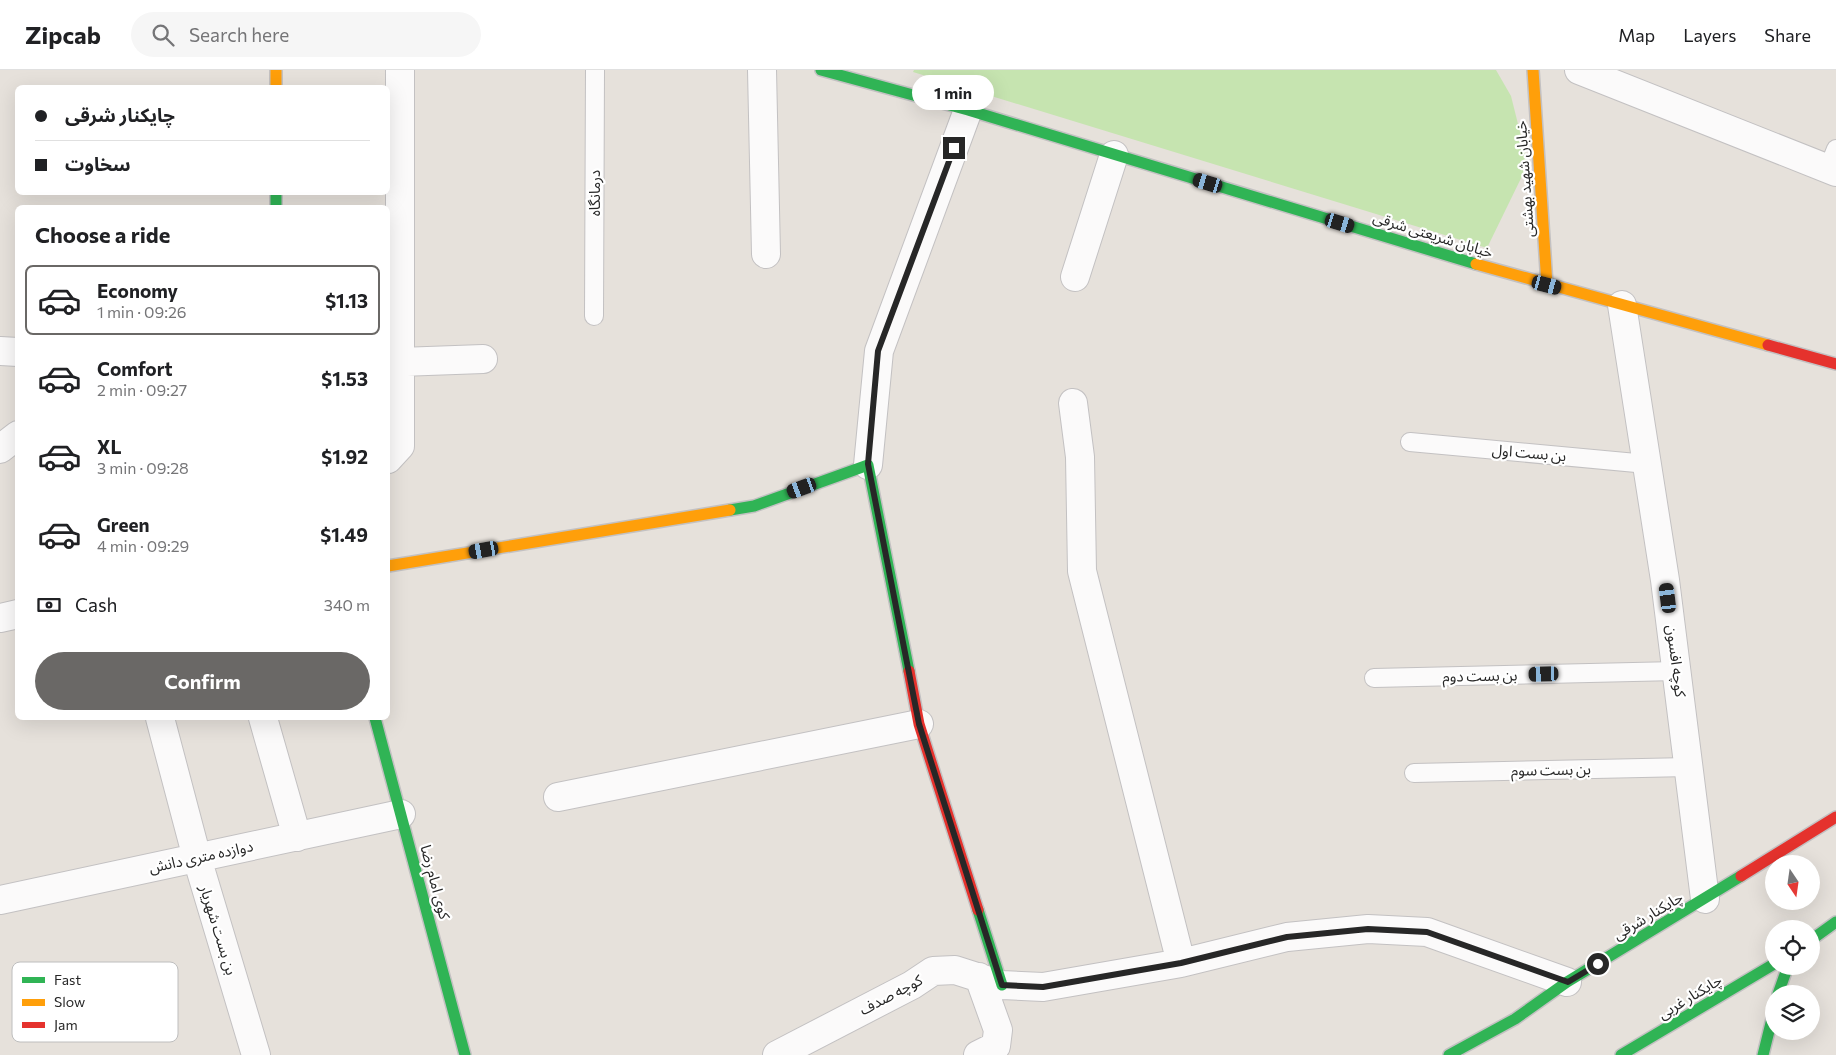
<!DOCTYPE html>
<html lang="en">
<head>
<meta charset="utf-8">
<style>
  :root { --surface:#fff; --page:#f6f6f6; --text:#202124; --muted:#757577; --line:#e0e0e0; --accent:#6a6866 }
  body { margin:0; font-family:Commissioner,"Noto Sans Arabic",sans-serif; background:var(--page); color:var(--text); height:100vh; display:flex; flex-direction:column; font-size:19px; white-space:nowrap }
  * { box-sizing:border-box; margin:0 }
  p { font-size:16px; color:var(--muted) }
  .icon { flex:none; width:28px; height:28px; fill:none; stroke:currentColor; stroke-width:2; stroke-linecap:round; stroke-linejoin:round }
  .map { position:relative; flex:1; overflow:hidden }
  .side { position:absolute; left:15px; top:135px; width:375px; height:515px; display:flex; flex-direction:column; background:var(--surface); border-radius:8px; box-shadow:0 5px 20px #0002 }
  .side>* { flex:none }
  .banner { position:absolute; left:15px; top:15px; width:375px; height:110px; border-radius:8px; box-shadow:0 5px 20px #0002; display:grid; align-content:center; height:110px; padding:0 20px; background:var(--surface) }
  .needle { width:32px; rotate:167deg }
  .controls { position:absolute; left:1765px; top:785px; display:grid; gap:10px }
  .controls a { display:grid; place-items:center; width:55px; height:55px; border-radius:50%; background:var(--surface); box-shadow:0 5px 20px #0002; font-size:25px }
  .end { position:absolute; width:22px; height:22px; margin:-11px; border:6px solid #272727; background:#fff; box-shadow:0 0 0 2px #fff }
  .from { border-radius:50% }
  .bubble { position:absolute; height:35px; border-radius:18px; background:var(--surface); box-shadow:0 5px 20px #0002; font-size:16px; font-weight:700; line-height:35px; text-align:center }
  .car { position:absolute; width:15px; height:30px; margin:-15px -8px; border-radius:6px; box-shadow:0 0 4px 1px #0007; background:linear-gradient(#222 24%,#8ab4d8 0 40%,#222 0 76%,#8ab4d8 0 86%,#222 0) }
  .banner b { display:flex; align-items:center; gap:18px; height:48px; font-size:19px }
  .banner b+b { border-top:1px solid var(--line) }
  .banner i { width:12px; height:12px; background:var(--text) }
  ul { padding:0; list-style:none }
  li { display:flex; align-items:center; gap:15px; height:70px; margin:0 10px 8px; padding:0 10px; border:2px solid transparent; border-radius:8px }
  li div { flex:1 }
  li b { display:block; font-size:19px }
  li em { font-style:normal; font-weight:700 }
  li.current { border-color:var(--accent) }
  li>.icon { width:45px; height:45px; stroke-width:1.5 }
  h2 { padding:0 20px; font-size:22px; line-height:60px }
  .pay { display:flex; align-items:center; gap:12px; height:55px; padding:0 20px; font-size:19px }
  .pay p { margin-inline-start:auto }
  .button { display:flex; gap:10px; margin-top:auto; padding:10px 20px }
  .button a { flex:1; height:58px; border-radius:30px; background:var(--accent); color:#fff; font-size:20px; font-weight:700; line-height:58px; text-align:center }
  header { display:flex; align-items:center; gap:30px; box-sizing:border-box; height:70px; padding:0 25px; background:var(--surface); border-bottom:1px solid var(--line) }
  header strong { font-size:24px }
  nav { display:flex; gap:28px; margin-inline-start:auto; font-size:18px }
  .search { width:350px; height:45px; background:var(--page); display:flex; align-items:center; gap:12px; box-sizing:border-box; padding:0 18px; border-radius:28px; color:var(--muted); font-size:19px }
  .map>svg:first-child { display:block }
</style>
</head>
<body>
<header>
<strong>Zipcab</strong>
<div class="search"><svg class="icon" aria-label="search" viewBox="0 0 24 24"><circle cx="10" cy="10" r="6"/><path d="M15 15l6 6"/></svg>Search here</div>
<nav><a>Map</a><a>Layers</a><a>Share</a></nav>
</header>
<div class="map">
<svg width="1836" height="985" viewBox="0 0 1836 985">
  <rect width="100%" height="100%" fill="#e6e1db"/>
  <path fill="#c6e4b0" d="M914,0H1496L1511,26L1528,94L1487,178L913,2Z"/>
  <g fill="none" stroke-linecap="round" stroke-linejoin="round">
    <g stroke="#c3c1c2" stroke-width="20">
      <path id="lane" d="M1828,99L1836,79
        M594,246L595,0
        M1410,372L1647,394
        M1374,608L1677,601
        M1414,703L1689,697"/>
    </g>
    <g stroke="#c3c1c2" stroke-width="30">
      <path id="street" d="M762,0L766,184
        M1579,0L1836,102
        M1075,207L1114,85
        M1622,235L1665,510L1705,829
        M0,281L18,282
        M400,292L483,289
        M1073,333L1080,387L1082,501L1181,893
        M0,379L18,365
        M388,389L400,376V0
        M868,395L879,281L968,40
        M0,548L18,544
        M160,648L197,788L256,985
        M263,648L297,767
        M558,727L919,654
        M0,830L401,744
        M777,985L912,915L933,901L955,900L1002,915L1043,917L1181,893L1287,867L1368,859L1427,862L1567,912
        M978,985L996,976L998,960L979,907"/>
    </g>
    <g stroke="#c3c1c2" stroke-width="14">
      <path id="fast" d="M821,0L968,40L1476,194
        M276,122V138
        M730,440L754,436L868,395L909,601
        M375,648L465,985
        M978,840L1002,915
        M1811,870L1836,852
        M1778,924L1788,896
        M1449,985L1515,949L1567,912L1741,806
        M1621,985L1774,894
        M1763,985L1774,941"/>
    </g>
    <g stroke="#c3c1c2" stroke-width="14">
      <path id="slow" d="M276,0V18
        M1533,0L1547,215
        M1476,194L1768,275
        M388,496L730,440"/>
    </g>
    <g stroke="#c3c1c2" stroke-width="14">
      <path id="jam" d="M1768,275L1836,294
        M909,601L919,654L978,840
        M1741,806L1836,747"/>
    </g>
    <use href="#lane" stroke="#fbfafa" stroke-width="18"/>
    <use href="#street" stroke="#fbfafa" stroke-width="28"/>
    <use href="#fast" stroke="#30b455" stroke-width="11"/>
    <use href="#slow" stroke="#ff9f0a" stroke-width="11"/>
    <use href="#jam" stroke="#e5322d" stroke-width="11"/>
  </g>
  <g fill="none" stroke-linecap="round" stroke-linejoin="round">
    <path stroke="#272727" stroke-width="6" d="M954,78L878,281L868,394L919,654L1002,915L1043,917L1181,893L1287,867L1368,859L1427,862L1568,912L1598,894"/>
  </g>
  <g text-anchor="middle" stroke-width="4.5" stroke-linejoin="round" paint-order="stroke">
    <g font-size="15" fill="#272727" stroke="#fff">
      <text transform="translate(1525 109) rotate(-94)" y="5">خیابان شهید بهشتی</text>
      <text transform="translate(595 123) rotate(-90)" y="5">درمانگاه</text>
      <text transform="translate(1433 165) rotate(17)" y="5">خیابان شریعتی شرقی</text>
      <text transform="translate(1529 383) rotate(5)" y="5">بن بست اول</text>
      <text transform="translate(1676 591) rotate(83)" y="5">كوچه افسون</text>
      <text transform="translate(1480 606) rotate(-1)" y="5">بن بست دوم</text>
      <text transform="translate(1551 700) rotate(-1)" y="5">بن بست سوم</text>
      <text transform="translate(201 787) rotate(-12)" y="5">دوازده متری دانش</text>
      <text transform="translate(435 812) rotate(75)" y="5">کوی امام رضا</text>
      <text transform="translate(1648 846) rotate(-31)" y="5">چایکنار شرقی</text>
      <text transform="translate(218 860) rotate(73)" y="5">بن بست شهریار</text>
      <text transform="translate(891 925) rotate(-28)" y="5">کوچه صدف</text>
      <text transform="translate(1690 927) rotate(-31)" y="5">چایکنار غربی</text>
    </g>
  </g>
  <rect x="12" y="892" width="166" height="80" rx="8" fill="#fff" stroke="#bebebe" stroke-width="1"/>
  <rect x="22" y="907" width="23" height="6" fill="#30b455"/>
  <rect x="22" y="929" width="23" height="7" fill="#ff9f0a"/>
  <rect x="22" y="952" width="23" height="6" fill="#e5322d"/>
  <g font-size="14" fill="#272727">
    <text x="54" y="915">Fast</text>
    <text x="54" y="937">Slow</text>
    <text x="54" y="960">Jam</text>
  </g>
</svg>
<div class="controls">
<a><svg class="needle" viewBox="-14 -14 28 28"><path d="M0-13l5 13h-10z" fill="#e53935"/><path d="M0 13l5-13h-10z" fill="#757577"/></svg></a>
<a><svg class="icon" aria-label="locate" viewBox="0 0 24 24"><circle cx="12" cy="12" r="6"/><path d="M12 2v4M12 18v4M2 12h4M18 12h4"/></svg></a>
<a><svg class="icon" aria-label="layers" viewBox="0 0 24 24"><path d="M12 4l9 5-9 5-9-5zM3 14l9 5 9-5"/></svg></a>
</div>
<i class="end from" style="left:1598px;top:894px"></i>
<i class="end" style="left:954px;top:78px"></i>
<div class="bubble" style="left:912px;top:5px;width:82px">1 min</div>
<i class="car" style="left:1208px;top:113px;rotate:287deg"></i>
<i class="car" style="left:1340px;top:153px;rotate:107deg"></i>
<i class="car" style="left:1547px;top:215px;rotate:105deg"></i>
<i class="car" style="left:802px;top:418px;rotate:250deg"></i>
<i class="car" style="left:484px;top:480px;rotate:260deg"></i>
<i class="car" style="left:1668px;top:528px;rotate:353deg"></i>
<i class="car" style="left:1544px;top:604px;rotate:268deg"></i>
<div class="banner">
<b><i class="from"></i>چایکنار شرقی</b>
<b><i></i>سخاوت</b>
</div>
<section class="side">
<h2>Choose a ride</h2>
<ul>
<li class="current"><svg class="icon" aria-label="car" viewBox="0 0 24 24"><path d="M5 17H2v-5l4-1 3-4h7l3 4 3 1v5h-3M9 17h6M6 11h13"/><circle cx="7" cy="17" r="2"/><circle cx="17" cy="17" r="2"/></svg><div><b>Economy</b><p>1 min · 09:26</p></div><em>$1.13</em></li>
<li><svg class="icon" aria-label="car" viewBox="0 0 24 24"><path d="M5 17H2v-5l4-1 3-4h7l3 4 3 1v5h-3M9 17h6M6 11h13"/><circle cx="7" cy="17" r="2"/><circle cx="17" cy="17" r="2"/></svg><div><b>Comfort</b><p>2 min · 09:27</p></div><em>$1.53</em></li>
<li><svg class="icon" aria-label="car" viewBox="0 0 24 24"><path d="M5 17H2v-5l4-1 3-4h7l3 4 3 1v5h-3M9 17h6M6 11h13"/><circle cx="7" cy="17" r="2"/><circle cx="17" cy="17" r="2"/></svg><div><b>XL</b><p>3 min · 09:28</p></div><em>$1.92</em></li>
<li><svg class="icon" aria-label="car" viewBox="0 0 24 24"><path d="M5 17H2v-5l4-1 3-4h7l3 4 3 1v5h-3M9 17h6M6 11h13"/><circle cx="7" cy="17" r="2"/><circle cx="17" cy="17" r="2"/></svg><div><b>Green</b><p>4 min · 09:29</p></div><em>$1.49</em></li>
</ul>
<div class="pay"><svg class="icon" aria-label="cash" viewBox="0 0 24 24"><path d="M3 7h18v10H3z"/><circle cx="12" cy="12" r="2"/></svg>Cash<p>340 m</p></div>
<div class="button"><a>Confirm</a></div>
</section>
</div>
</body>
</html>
